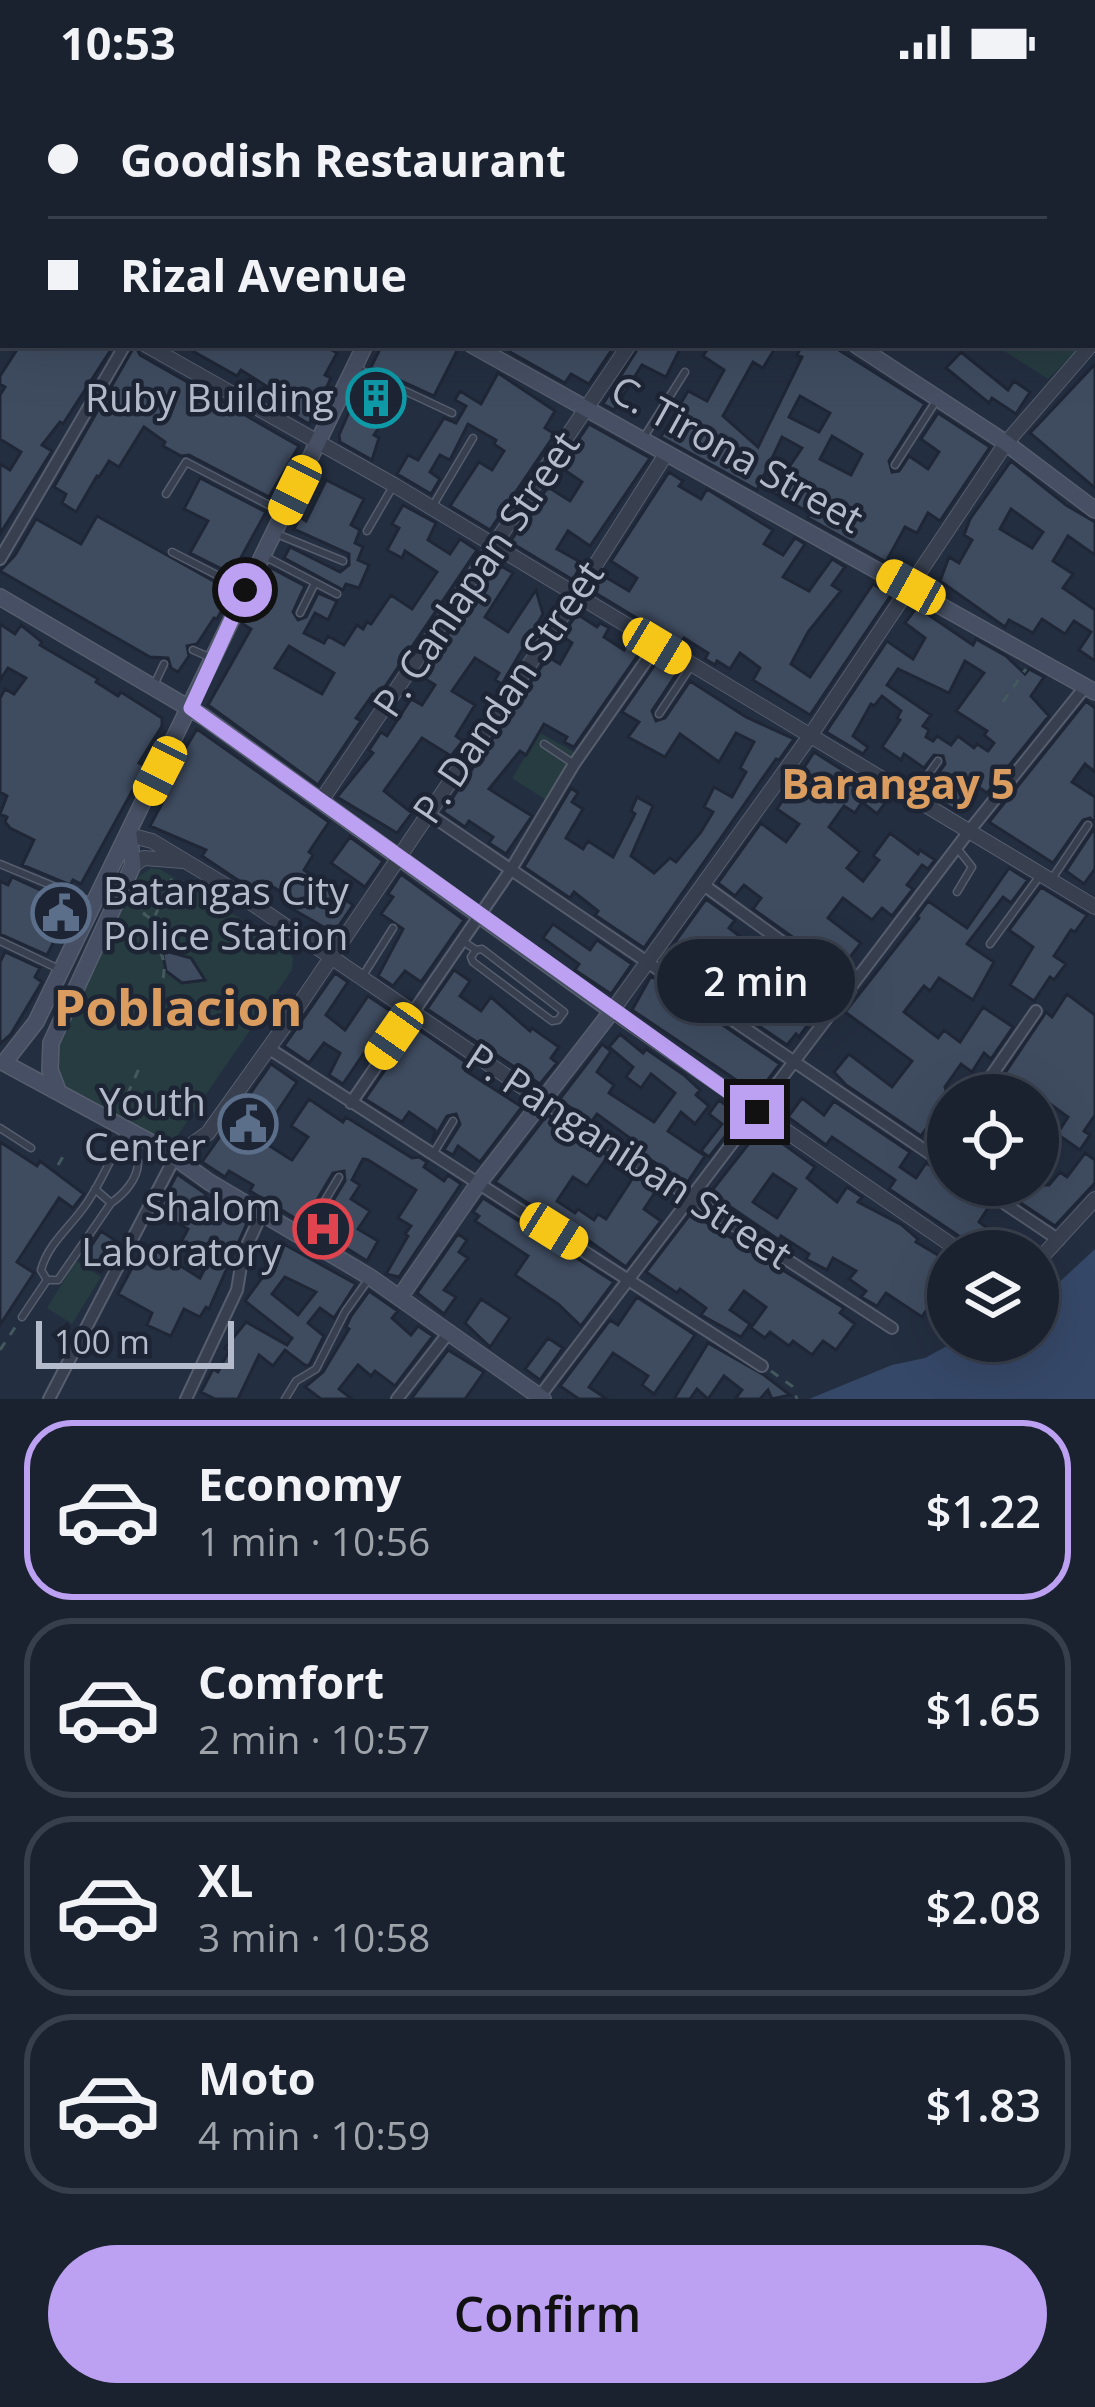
<!DOCTYPE html>
<html lang="en">
<head>
<meta charset="utf-8">
<style>
  :root { --surface:#1a2230; --page:#232a38; --text:#f1f3f6; --muted:#9fa4ab; --line:#383f4c; --accent:#bca0f2 }
  body { margin:0; font-family:"Open Sans",sans-serif; background:var(--page); color:var(--text); height:100vh; display:flex; flex-direction:column; font-size:45px; white-space:nowrap }
  * { box-sizing:border-box; margin:0 }
  p { font-size:39px; color:var(--muted) }
  .icon { flex:none; width:66px; height:66px; fill:none; stroke:currentColor; stroke-width:2; stroke-linecap:round; stroke-linejoin:round }
  .map { position:relative; height:1315px; overflow:hidden }
  .sheet { display:flex; flex-direction:column; background:var(--surface); flex:1 }
  .sheet>* { flex:none }
  .top-card { position:absolute; left:0px; top:0px; width:1095px; height:264px; box-shadow:0 12px 48px #0002,0 0 0 3px var(--line); display:grid; align-content:center; height:264px; padding:0 48px; background:var(--surface) }
  .buttons { position:absolute; left:927px; top:990px; display:grid; gap:24px }
  .buttons a { display:grid; place-items:center; width:132px; height:132px; border-radius:50%; background:var(--surface); box-shadow:0 12px 48px #0002,0 0 0 3px var(--line); font-size:60px }
  .scale { position:absolute; left:36px; bottom:30px; width:198px; box-sizing:border-box; padding-left:12px; border:6px solid #b4bbcb; border-top:0; font-size:33px; line-height:42px; white-space:nowrap; color:#b4bbcb; -webkit-text-stroke:9px #1d2535; paint-order:stroke }
  .end { position:absolute; width:54px; height:54px; margin:-27px; border:15px solid #bca0f2; background:#111; box-shadow:0 0 0 6px #111 }
  .from { border-radius:50% }
  .bubble { position:absolute; height:84px; border-radius:42px; background:var(--surface); box-shadow:0 12px 48px #0002,0 0 0 3px var(--line); font-size:39px; font-weight:600; line-height:84px; text-align:center }
  .car { position:absolute; width:36px; height:72px; margin:-36px -18px; border-radius:15px; box-shadow:0 0 9px 3px #0007; background:linear-gradient(#f5c518 24%,#345 0 40%,#f5c518 0 76%,#345 0 86%,#f5c518 0) }
  .top-card b { display:flex; align-items:center; gap:42px; height:114px; font-size:45px }
  .top-card b+b { border-top:3px solid var(--line) }
  .top-card i { width:30px; height:30px; background:var(--text) }
  ul { padding:21px 0 0; list-style:none }
  li { display:flex; align-items:center; gap:36px; height:180px; margin:0 24px 18px; padding:0 24px; border:6px solid var(--line); border-radius:48px }
  li div { flex:1 }
  li b { display:block; font-size:45px }
  li em { font-style:normal; font-weight:600 }
  li.current { border-color:var(--accent) }
  li>.icon { width:108px; height:108px; stroke-width:1.5 }
  .action { display:flex; gap:24px; margin-top:auto; padding:24px 48px }
  .action a { flex:1; height:138px; border-radius:72px; background:var(--accent); color:#111; font-size:48px; font-weight:600; line-height:138px; text-align:center }
  .status { display:flex; justify-content:space-between; align-items:center; height:84px; padding:0 60px; background:var(--surface); direction:ltr }
  .status svg { height:33px; fill:currentColor }
  .map>svg:first-child { display:block }
</style>
</head>
<body>
<div class="status"><b>10:53</b><svg viewBox="0 0 49 12"><path d="M0 12V9h3v3zM5 12V6h3v6zM10 12V3h3v9zM15 12V0h3v12zM26 1h20v11H26zM47 4h2v5h-2z"/></svg></div>
<div class="map">
<svg width="1095" height="1315" viewBox="0 0 1095 1315">
  <rect width="100%" height="100%" fill="#232e40"/>
  <path fill="#263c41" d="M1004,261H1083L1048,295L1001,265Z
    M540,649L576,669L546,716L512,694Z
    M151,784L160,785L282,860L293,874L292,886L171,1061L67,1003L55,988L57,966L135,795Z
    M76,1177L101,1193L72,1240L47,1224Z"/>
  <path fill="#364868" d="M1095,1165V1315H809L892,1281L925,1274L956,1257H1038V1218Z"/>
  <path fill="#3f4c60" stroke="#1f2737" stroke-width="3" fill-rule="evenodd" d="M20,261H114L63,340L60,338L42,361L52,367L0,450V380L10,386L21,368L0,355V311L5,303L0,300V292Z
    M135,261L140,271L299,362L269,413L189,371L181,372L163,362L165,358L144,343L119,383L109,377L99,393L97,392L76,428L62,419L66,410L54,403Z
    M182,261H323L337,269L325,291L331,294L309,340L294,331L298,322L241,286L237,292Z
    M382,261H460L434,312L371,283Z
    M514,261H537L545,265L547,261H615L589,300L571,290L565,299L510,268Z
    M640,261H682L666,293L642,281L614,326L603,320Z
    M710,261H777L763,284L753,278L723,332L758,363L802,273L797,271L802,261H831L925,320L889,377L892,388L899,387L909,372L928,385L939,368L921,355L938,329L990,363L940,437L928,429L917,449L905,443L886,478L808,434L810,429L772,408L802,364L782,353L757,406L661,353L688,307L707,317L724,286L703,272ZM800,312L830,329L819,348L789,333ZM832,352L862,370L851,391L820,375Z
    M961,268L1008,306L1014,297L1030,308L1016,330L992,314L989,319L946,284Z
    M1095,280V404L1030,349Z
    M498,289L555,327L545,344L555,350L490,446L450,422L479,378L492,386L504,367L494,360L496,356L468,340L450,376L440,371L430,388L440,395L431,410L397,390L408,371L418,376L444,334L456,339L466,322L455,316L460,307L481,320Z
    M363,296L399,313L374,351L379,354L372,376L340,358L339,351Z
    M589,340L650,374L590,462L568,447L557,465L582,479L573,496L510,458L548,403L570,417L582,398L560,383Z
    M1011,377L1066,421L1095,438V471L1068,452L1053,477L1073,490L1063,504L1095,526V577L1079,566L1091,548L1074,537L1065,550L1042,535L1033,549L1009,536L1005,543L940,497L949,473L959,479L972,456L964,451L970,435ZM1011,425L1043,448L1032,464L1000,445Z
    M669,388L683,397L679,402L701,415L707,405L773,446L764,460L783,471L795,454L805,460L783,493L809,507L832,475L845,483L832,501L841,507L808,548L791,580L810,593L873,500L891,511L810,631L753,596L760,584L740,569L730,585L717,577L715,581L705,575L708,569L684,554L680,560L592,507L602,491L629,507L637,494L611,477Z
    M200,394L266,428L232,490L190,469L208,437L184,425Z
    M326,396L364,415L351,441L360,446L355,459L363,463L358,476L369,481L359,504L346,500L343,506L284,474L290,463L340,488L349,481V470L294,445L300,433L306,437Z
    M403,421L436,439L428,456L450,470L460,455L477,466L378,613L373,610L356,634L361,637L318,701L208,621L251,545L243,540L271,484L305,502L293,528L298,536L306,533L318,509L337,517L328,536L315,529L304,549L324,559L328,552L344,561L357,541L363,545L367,538L371,540L391,511L412,525L437,488L405,467L402,474L387,466L399,444L392,440ZM289,562L334,589L322,610L275,584Z
    M97,432L226,504L219,517L225,520L217,535L214,534L197,560L187,562L189,572L178,588L171,584L168,574L150,573L0,487L15,471L36,435L81,460Z
    M496,479L513,489L485,533L508,548L536,506L543,530L502,600L495,596L499,589L475,574L452,607L475,621L456,652L463,657L451,672L422,654L384,707L412,729L397,749L337,713L373,669L369,666L381,648L387,652L411,615L422,621L435,601L424,594L423,587Z
    M917,523L973,561L976,555L1006,572L1025,590L1029,585L1044,593L1031,612L1049,632L987,709L973,699L953,725L925,708L945,680L943,672L934,671L924,684L904,670L901,676L882,663L900,636L897,634L901,627L882,612L874,622L871,620L853,652L868,663L863,670L826,648L887,557L913,575L925,554L905,539ZM965,577L984,589L956,627L987,647L984,651L994,659L988,667L977,660L974,664L958,652L951,661L937,652L933,657L926,653L929,646L923,642L931,631L887,601L898,585L949,609Z
    M577,530L597,543L600,539L609,544L604,553L624,566L627,560L640,568L574,663L564,658L567,653L544,640L526,671L520,667L489,705L532,732L506,770L489,759L493,753L469,737L465,743L443,728L548,573L560,580L572,559L562,552Z
    M0,540L15,550L21,541L42,558L40,561L98,595L96,598L118,612L121,608L162,634V642L139,679L146,682L81,800L73,796L70,801L22,781L34,756L10,744L5,738L7,733L0,730L7,712L0,708V614L5,605L14,610L26,594L8,584L0,596Z
    M665,577L679,586L652,627L656,637L665,634L690,597L746,633L794,655L779,676L776,675L644,864L595,831L598,827L574,808L570,814L524,783L571,704L578,709L572,718L583,725L566,754L583,765L588,757L613,773L635,730L631,727L637,713L653,722L631,772L654,789L670,774L676,778L701,748L713,728L704,723L714,703L732,713L746,688L740,684L754,658L736,649L719,678L680,650L665,673L628,653L639,638L622,628L656,579L662,583Z
    M1086,617L1095,624V688L1085,680L1072,698L1095,713V739L1090,734L1083,736L1053,779L989,738Z
    M197,645L329,738L309,768L313,771L304,786L353,821L334,849L289,823L294,816L265,798L257,809L202,772L206,766L150,742L176,693L180,683L176,680Z
    M814,668L871,704L886,718L877,730L862,718L855,729L844,722L829,743L860,768L847,784L863,797L879,776L873,772L890,749L918,770L920,766L935,776L928,785L922,781L907,801L913,805L892,832L882,824L872,836L843,814L828,834L861,859L847,877L854,882L847,892L753,825L761,814L744,801L735,812L718,799L761,739L786,758L799,740L777,725Z
    M1095,743V785L1084,800L1066,787Z
    M350,753L383,777L365,803L331,779Z
    M1009,784L1028,796L1011,819L1003,813L967,860L994,878L973,916L939,894L930,907L924,902L904,928L938,954L944,946L960,958L983,923L1013,943L991,975L984,969L972,988L961,980L945,1003L948,1013L921,1052L846,1001L834,988L849,970L892,1003L912,977L845,928L919,834L917,832L928,817L967,844Z
    M401,790L464,836L421,898L405,887L393,902L378,892L403,845L381,830L393,813L388,810Z
    M12,793L73,821L47,871L0,850V797L8,801Z
    M1041,803L1087,831L1075,848L1071,846L1054,872L1066,880L1054,896L1050,893L1034,917L1010,901L1033,863L1009,846Z
    M706,815L735,836L729,844L742,854L715,889L733,903L766,858L833,906L799,953L796,950L787,961L662,876Z
    M553,840L590,866L597,856L632,880L611,910L575,886L579,880L543,854Z
    M162,866L191,874L205,896L182,899L166,887Z
    M5,868L40,884L35,893L42,898L11,950L0,960V878Z
    M454,886L470,897L460,912L481,927L491,913L530,947L532,944L559,963L551,974L557,979L540,1000L427,925Z
    M335,889L348,898L326,931L345,946L368,912L398,932L370,974L364,969L343,1000L329,991L340,969L324,959L309,979L284,962Z
    M651,892L780,980L757,1010L632,926Z
    M1067,910L1095,931V1031L1084,1047L1090,1051L1080,1066L1057,1050L1068,1033L1038,1011L1027,1005L1022,1011H998L1011,993L1005,989L1046,928L1052,933Z
    M415,943L470,981L466,987L522,1023L480,1078L458,1062L453,1071L444,1066L460,1040L456,1030L447,1032L432,1058L435,1046L409,1028L402,1038L365,1015Z
    M620,950L643,969L646,965L684,991L700,1006L696,1011L709,1022L695,1040L681,1028L668,1047L705,1072L687,1099L626,1060L630,1054L597,1030L592,1037L559,1016L602,960L611,967L597,988L614,1001L609,1009L654,1038L675,1009L651,990L641,1004L626,993L633,983L609,963Z
    M271,980L297,998L259,1055L287,1073L292,1076L308,1053L291,1042L309,1015L343,1038L346,1033L412,1074L419,1073L427,1078L424,1083L444,1097L448,1091L461,1100L399,1193L386,1190L408,1152L405,1150L411,1142L398,1134L416,1106L368,1076L363,1075L352,1096L360,1101L351,1115L370,1127L358,1145L378,1157L367,1177L316,1145L345,1097L344,1087L333,1089L303,1139L250,1107L253,1101L229,1087L225,1093L202,1078Z
    M802,1014L824,1031L834,1017L910,1068L900,1083L916,1094L926,1079L948,1092V1101H967L971,1108L990,1121L979,1138L998,1152L988,1167H981L889,1105L895,1096L832,1053L826,1061L788,1033Z
    M719,1016L741,1032L709,1073L701,1067L722,1040L709,1030Z
    M547,1031L608,1072L587,1102L573,1093L557,1117L575,1129L578,1125L594,1136L598,1130L606,1135L636,1089L658,1104L644,1125L661,1137L626,1183L550,1129L548,1132L495,1098Z
    M761,1044L815,1083L807,1094L837,1118L847,1103L862,1113L858,1118L902,1141L918,1155L916,1158L948,1177V1209L941,1204L922,1233L886,1209L877,1222L861,1213L866,1207L849,1195L856,1187L833,1174L827,1186L806,1175L809,1170L781,1152L779,1156L710,1109ZM773,1090L796,1105L777,1134L753,1118Z
    M0,1058L37,1082L40,1077L84,1110L73,1124L59,1114L17,1178L34,1189L0,1241Z
    M1085,1069L1095,1076V1099L1055,1142L994,1101H1049L1060,1088L1067,1093Z
    M177,1090L206,1110L203,1115L247,1139L209,1225L206,1223L200,1233L184,1225L171,1252L147,1241L152,1229L118,1210L145,1160L200,1194L210,1174L181,1158L188,1145L157,1128Z
    M483,1114L614,1198L581,1242L558,1220L515,1191L528,1172L475,1137L479,1132L473,1128Z
    M691,1129L844,1224L840,1229L855,1240L836,1266L823,1257L812,1271L793,1257L789,1262L770,1248L765,1254L751,1244L766,1223L744,1207L730,1226L750,1240L741,1253L701,1231L706,1224L680,1205L677,1209L646,1188Z
    M101,1147L119,1159L101,1188L82,1176Z
    M458,1150L467,1156L459,1168L468,1174L444,1206L456,1213L444,1230L417,1209Z
    M280,1158L356,1200L334,1234L320,1224L308,1239L324,1252L310,1280L306,1282L285,1266L273,1282L259,1271L238,1315H215L201,1308L213,1285L218,1288L229,1267L225,1264L246,1238L287,1261L292,1254L245,1217L270,1183ZM285,1193L316,1208L298,1231L272,1210Z
    M369,1207L398,1227L392,1234L411,1251L418,1242L433,1252L395,1302L375,1287L371,1292L358,1281L339,1305L352,1315H321L305,1303L323,1288L349,1245L346,1243L351,1232Z
    M637,1213L695,1251L654,1310L642,1301L648,1292L613,1269L589,1303L607,1315H579L560,1302L610,1236L618,1241Z
    M481,1215L510,1234L490,1263L465,1239Z
    M548,1254L563,1264L540,1296L525,1285Z
    M708,1259L764,1291L790,1311L772,1315L768,1306L760,1315H735L742,1306L724,1292L708,1315L697,1305L690,1315H674Z
    M448,1266L484,1288L465,1315H411Z"/>
  <g fill="none" stroke-linecap="round" stroke-linejoin="round">
    <g stroke="#565e6e" stroke-width="9">
      <path id="service" d="M14,3L16,0
        M38,3L40,0
        M60,3L63,0
        M3,21V24
        M358,285L452,329
        M644,353L685,288
        M895,381L936,317
        M166,410L186,378L280,427
        M432,423L473,354
        M367,447L392,404
        M277,450L343,477
        M172,468L242,504
        M266,473L337,510
        M300,529L315,499
        M193,566L209,573
        M154,601L164,580
        M659,630L691,582
        M544,660L574,680
        M913,712L938,677
        M957,764L972,783L957,808
        M0,780L89,817
        M1053,793L1088,741
        M0,857L61,886
        M464,858L476,866L482,865L564,928L558,936L552,937L473,878L471,873L476,866
        M990,860L1039,793
        M364,890L393,844
        M0,1044L31,1064
        M433,1070L453,1037
        M95,1105L111,1119C124,1110 138,1095 138,1078L117,1063
        M305,1150L339,1093
        M47,1196L41,1186C48,1160 69,1144 84,1123C101,1100 111,1072 126,1048
        M22,1233L47,1196H58L111,1119
        M285,1315L296,1297L316,1285L345,1228L368,1196"/>
    </g>
    <g stroke="#565e6e" stroke-width="14">
      <path id="minor" d="M128,0L130,3
        M306,0V3
        M603,0L608,3
        M0,222L3,217
        M0,475L125,261
        M426,728L948,1082
        M705,802L850,907
        M268,964L762,1282
        M978,1011L1036,927
        M543,1017L892,1244
        M351,1019L510,787L574,680L657,561
        M935,1073L948,1054
        M977,1101L1059,1156
        M540,1312L970,746L1085,603
        M49,1315L175,1073
        M186,1315L237,1206L243,1170L262,1129
        M397,1315L450,1247"/>
    </g>
    <g stroke="#565e6e" stroke-width="16">
      <path id="tertiary" d="M803,0L807,3
        M848,3L851,0
        M0,176L3,178
        M146,261L394,401L1095,823
        M321,717L629,261
        M129,751L152,757L225,801L543,1017
        M133,781L144,774L183,777
        M175,1073L208,1049L293,930L575,513L666,370
        M960,1167L612,927L810,652L1006,359L1091,261
        M1038,1177L1095,1115"/>
    </g>
    <g stroke="#565e6e" stroke-width="18">
      <path id="secondary" d="M494,3L496,0
        M0,120L3,118
        M365,261L36,938L4,979L163,1065L209,1098L370,1193L543,1315
        M472,261L1095,608
        M856,261L1006,359L1095,426
        M0,513L204,633L612,927L478,1100L400,1213
        M57,1004L50,986L51,959L133,781L129,751"/>
    </g>
    <path stroke="#44595e" stroke-width="3" stroke-dasharray="9 9" stroke-linecap="butt" d="M1003,618L1026,585
      M157,821L153,818L144,830L153,836L172,795
      M150,853C166,870 167,884 160,906
      M120,1027L141,980
      M58,1081L64,1071
      M0,1266L16,1242
      M771,1287L792,1302L797,1315"/>
    <use href="#service" stroke="#384050" stroke-width="6"/>
    <use href="#minor" stroke="#384050" stroke-width="10"/>
    <use href="#tertiary" stroke="#384050" stroke-width="14"/>
    <use href="#secondary" stroke="#464f63" stroke-width="15"/>
  </g>
  <g fill="none" stroke-linecap="round" stroke-linejoin="round">
    <path stroke="#bca0f2" stroke-width="15" d="M245,506L191,624L757,1028"/>
  </g>
  <defs>
    <g id="building-ring" transform="scale(3)"><circle r="9.5" fill="#1d2535" stroke="#0f9aa8" stroke-width="1.5"/><path d="M-4-6H4V6H1V3H-1V6H-4ZM-2.5-4.3h1.7v1.8h-1.7ZM.8-4.3h1.7v1.8H.8ZM-2.5-1h1.7V.8h-1.7ZM.8-1h1.7V.8H.8Z" fill="#0f9aa8"/></g>
    <g id="civic-ring" transform="scale(3)"><circle r="9.5" fill="#1d2535" stroke="#5c6f8a" stroke-width="1.5"/><path d="M-.6-6.5H3V-4.5H.6V-3L4-1V1h2V6H-6V1h2V-1L-.6-3ZM-1.2 2.5V6h2.4V2.5Z" fill="#5c6f8a"/></g>
    <g id="hospital-ring" transform="scale(3)"><circle r="9.5" fill="#1d2535" stroke="#e0444e" stroke-width="1.5"/><path d="M-5-5h3v3.5h4V-5h3V5h-3V1.5h-4V5h-3Z" fill="#e0444e"/></g>
  </defs>
  <g fill-rule="evenodd">
    <use href="#building-ring" x="376" y="314"/>
    <use href="#civic-ring" x="61" y="829"/>
    <use href="#civic-ring" x="248" y="1040"/>
    <use href="#hospital-ring" x="323" y="1145"/>
  </g>
  <g text-anchor="middle" stroke-width="9" stroke-linejoin="round" paint-order="stroke">
    <g font-size="39" fill="#b4bbcb" stroke="#1d2535" text-anchor="end">
      <text x="334" y="328">Ruby Building</text>
      <text x="103" y="821" text-anchor="start">Batangas City<tspan x="103" dy="45">Police Station</tspan></text>
      <text x="206" y="1032">Youth<tspan x="206" dy="45">Center</tspan></text>
      <text x="281" y="1137">Shalom<tspan x="281" dy="45">Laboratory</tspan></text>
    </g>
    <g font-size="39" fill="#b4bbcb" stroke="#1d2535">
      <text transform="translate(737 370) rotate(29)" y="14">C. Tirona Street</text>
      <text transform="translate(476 490) rotate(-56)" y="14">P. Canlapan Street</text>
      <text transform="translate(508 608) rotate(-56)" y="14">P. Dandan Street</text>
      <text transform="translate(629 1072) rotate(33)" y="14">P. Panganiban Street</text>
    </g>
    <g font-size="42" font-weight="bold" fill="#db9d5f" stroke="#1d2535">
      <text x="898" y="715">Barangay 5</text>
    </g>
    <g font-size="51" font-weight="bold" fill="#db9d5f" stroke="#1d2535">
      <text x="178" y="942">Poblacion</text>
    </g>
  </g>
</svg>
<div class="buttons">
<a><svg class="icon" aria-label="locate" viewBox="0 0 24 24"><circle cx="12" cy="12" r="6"/><path d="M12 2v4M12 18v4M2 12h4M18 12h4"/></svg></a>
<a><svg class="icon" aria-label="layers" viewBox="0 0 24 24"><path d="M12 4l9 5-9 5-9-5zM3 14l9 5 9-5"/></svg></a>
</div>
<div class="scale">100 m</div>
<i class="end from" style="left:245px;top:506px"></i>
<i class="end" style="left:757px;top:1028px"></i>
<div class="bubble" style="left:657px;top:855px;width:198px">2 min</div>
<i class="car" style="left:295px;top:406px;rotate:206deg"></i>
<i class="car" style="left:911px;top:503px;rotate:299deg"></i>
<i class="car" style="left:657px;top:562px;rotate:121deg"></i>
<i class="car" style="left:160px;top:687px;rotate:207deg"></i>
<i class="car" style="left:394px;top:952px;rotate:215deg"></i>
<i class="car" style="left:554px;top:1147px;rotate:122deg"></i>
<div class="top-card">
<b><i class="from"></i>Goodish Restaurant</b>
<b><i></i>Rizal Avenue</b>
</div>
</div>
<section class="sheet">
<ul>
<li class="current"><svg class="icon" aria-label="car" viewBox="0 0 24 24"><path d="M5 17H2v-5l4-1 3-4h7l3 4 3 1v5h-3M9 17h6M6 11h13"/><circle cx="7" cy="17" r="2"/><circle cx="17" cy="17" r="2"/></svg><div><b>Economy</b><p>1 min · 10:56</p></div><em>$1.22</em></li>
<li><svg class="icon" aria-label="car" viewBox="0 0 24 24"><path d="M5 17H2v-5l4-1 3-4h7l3 4 3 1v5h-3M9 17h6M6 11h13"/><circle cx="7" cy="17" r="2"/><circle cx="17" cy="17" r="2"/></svg><div><b>Comfort</b><p>2 min · 10:57</p></div><em>$1.65</em></li>
<li><svg class="icon" aria-label="car" viewBox="0 0 24 24"><path d="M5 17H2v-5l4-1 3-4h7l3 4 3 1v5h-3M9 17h6M6 11h13"/><circle cx="7" cy="17" r="2"/><circle cx="17" cy="17" r="2"/></svg><div><b>XL</b><p>3 min · 10:58</p></div><em>$2.08</em></li>
<li><svg class="icon" aria-label="car" viewBox="0 0 24 24"><path d="M5 17H2v-5l4-1 3-4h7l3 4 3 1v5h-3M9 17h6M6 11h13"/><circle cx="7" cy="17" r="2"/><circle cx="17" cy="17" r="2"/></svg><div><b>Moto</b><p>4 min · 10:59</p></div><em>$1.83</em></li>
</ul>
<div class="action"><a>Confirm</a></div>
</section>
</body>
</html>
